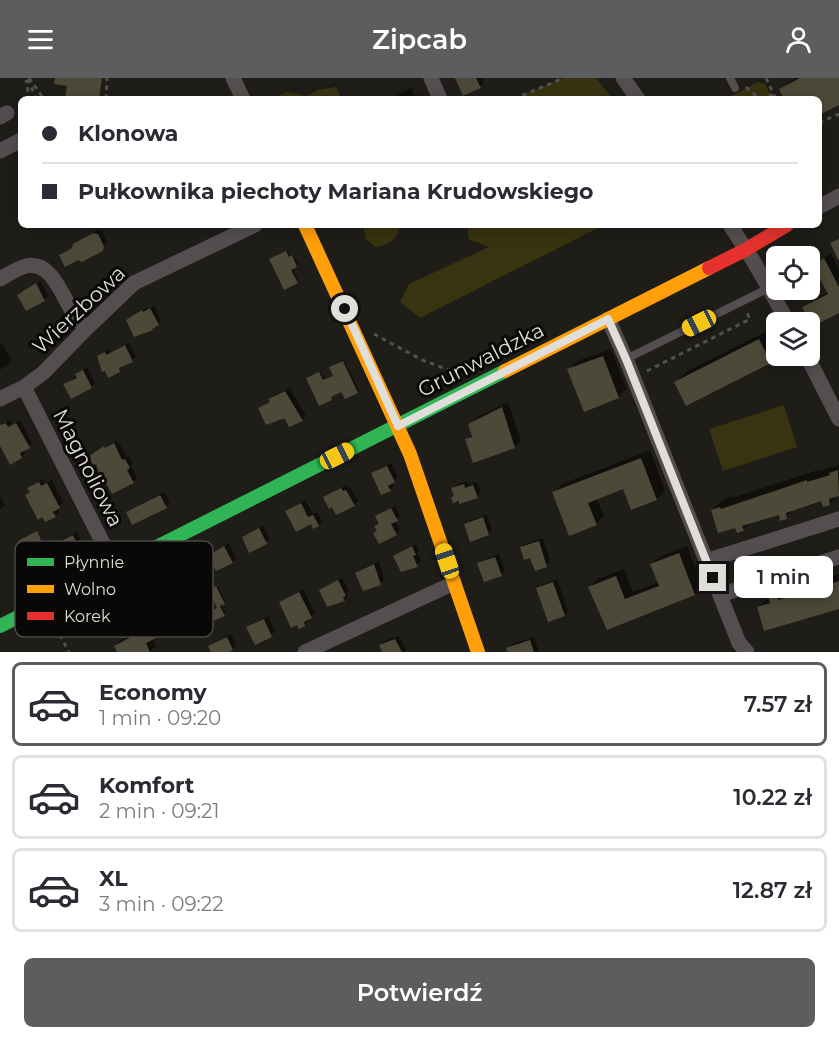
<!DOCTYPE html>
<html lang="pl">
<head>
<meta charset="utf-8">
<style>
  :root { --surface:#fff; --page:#f7f7f7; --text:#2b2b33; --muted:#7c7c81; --line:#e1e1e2; --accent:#5d5d5f }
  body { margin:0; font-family:Montserrat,sans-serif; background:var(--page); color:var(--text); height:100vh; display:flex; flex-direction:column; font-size:22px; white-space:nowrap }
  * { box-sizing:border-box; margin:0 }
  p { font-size:20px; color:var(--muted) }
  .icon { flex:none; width:33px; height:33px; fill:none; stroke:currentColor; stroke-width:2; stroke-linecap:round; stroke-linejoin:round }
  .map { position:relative; height:574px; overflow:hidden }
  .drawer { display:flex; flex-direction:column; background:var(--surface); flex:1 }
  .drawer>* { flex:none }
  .top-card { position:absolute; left:18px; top:18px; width:804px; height:132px; border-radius:9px; box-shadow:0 3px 15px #0003; display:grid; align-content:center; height:132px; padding:0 24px; background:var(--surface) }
  .tools { position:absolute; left:766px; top:168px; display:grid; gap:12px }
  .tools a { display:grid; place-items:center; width:54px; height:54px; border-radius:9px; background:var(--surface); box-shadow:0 3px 15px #0003; font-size:30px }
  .end { position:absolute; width:27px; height:27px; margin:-14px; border:8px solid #dfded9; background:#111; box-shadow:0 0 0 3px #111 }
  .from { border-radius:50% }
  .bubble { position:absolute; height:42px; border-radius:9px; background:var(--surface); box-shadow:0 3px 15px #0003; font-size:20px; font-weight:600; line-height:42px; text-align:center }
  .car { position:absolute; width:18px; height:36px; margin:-18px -9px; border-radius:8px; box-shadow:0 0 4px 2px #0007; background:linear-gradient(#f5c518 24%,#345 0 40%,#f5c518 0 76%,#345 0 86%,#f5c518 0) }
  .top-card b { display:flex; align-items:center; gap:21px; height:57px; font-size:22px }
  .top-card b+b { border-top:2px solid var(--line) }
  .top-card i { width:15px; height:15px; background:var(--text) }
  ul { padding:10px 0 0; list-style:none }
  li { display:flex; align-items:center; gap:18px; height:84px; margin:0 12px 9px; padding:0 12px; border:3px solid var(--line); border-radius:9px }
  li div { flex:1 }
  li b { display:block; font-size:22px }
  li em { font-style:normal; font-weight:600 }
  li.on { border-color:var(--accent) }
  li>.icon { width:54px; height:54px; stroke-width:1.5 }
  .primary-button { display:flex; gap:12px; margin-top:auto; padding:12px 24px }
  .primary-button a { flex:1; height:69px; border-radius:9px; background:var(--accent); color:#fff; font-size:24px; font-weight:600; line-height:69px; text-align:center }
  header { display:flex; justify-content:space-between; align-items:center; height:78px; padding:0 24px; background:var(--accent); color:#fff; font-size:27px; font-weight:600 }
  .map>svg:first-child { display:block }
</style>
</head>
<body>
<header><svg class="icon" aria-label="menu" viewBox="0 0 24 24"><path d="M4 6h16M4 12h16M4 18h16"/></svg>Zipcab<svg class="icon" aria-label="person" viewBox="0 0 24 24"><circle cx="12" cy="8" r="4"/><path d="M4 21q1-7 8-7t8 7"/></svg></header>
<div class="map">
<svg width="839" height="574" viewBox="0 0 839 574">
  <rect width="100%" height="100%" fill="#1e1d18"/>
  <path fill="#383310" d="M563,0H596L613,21H514Z
    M758,4L765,6L772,21H725Z
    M336,9L342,21H276V19L287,14L306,18L318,12Z
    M363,147H401C397,161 390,167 375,169L366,161Z
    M467,147H604L420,240L400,224L409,206L489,169L469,161Z
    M784,327L797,369L723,393L709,351Z"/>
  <path fill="#0007" d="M456,0H482L484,5L480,9Z
    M795,0H839V25L819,35V21H785L780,11Z
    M411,10L415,19L420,17L422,21H395L399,16Z
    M98,152L102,153L107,163L102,172L73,170L79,163Z
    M811,171L817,184L831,175L839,192V234L804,229L810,223L828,214L820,196L810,202V178H796Z
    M288,173L290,178L293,177L298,186L292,190L298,202L297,204L272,180Z
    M40,203L48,218L44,222L23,214Z
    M154,228L161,242L152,251L135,257L132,239L147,229V231Z
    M771,251L777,263V278L771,284L687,326L676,304L687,293Z
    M2,265L12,283L0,292V266Z
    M129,265L136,279L123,287L119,292L99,278L109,271L110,274Z
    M611,271L626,311L618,319L569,292L577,283Z
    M344,282L359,312L357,314L342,312L332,317V320L320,326L309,299L321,294L325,302L335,297L332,288Z
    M87,289L95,305L92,309L65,307Z
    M290,310L306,338L302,342L286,340L260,331L271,323L270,321L274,317Z
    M508,324L521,363L515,369L474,383L467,362L473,356L470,347L476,340Z
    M10,342L12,347L20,342L32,365L24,371L25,375L22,379L0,364V347Z
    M118,363L127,379L129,378L133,385L131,388L137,400L133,404L95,374Z
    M650,372L665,413L657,421L624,410L597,420L604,438L596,446L554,414L562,406Z
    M391,385L398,399L392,404L394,408L390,412L372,396Z
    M839,387V416L830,426L822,421L795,430L786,439L780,435L752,444L743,452L712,432L724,421L732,418V420L818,392L819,393Z
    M43,401L45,406L52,402L63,425L57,430L59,434L55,438L26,417L31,413L29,410Z
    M467,403L469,407L477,404L481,415L477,419L460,421L455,418L452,411L456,407Z
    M346,407L347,410L350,409L358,423L354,427H333L325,420Z
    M164,414L170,424L166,428L127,434Z
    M0,418L5,427L0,432Z
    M305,422L313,436L317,434L322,443L318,447L287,433Z
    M395,428L400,438L395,443L400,452L396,456L378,452L376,449L380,445L377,439Z
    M487,437L492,452L488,456L466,446L470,442Z
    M263,448L270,461L250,473L243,459Z
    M77,454L85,472L81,476L50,490L42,472L46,469Z
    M543,460L550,483L547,487L536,491L531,478L521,470L525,466Z
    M229,465L236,480L232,484L210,478Z
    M416,466L419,472L417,474L421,483L417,487L402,492L395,478Z
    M687,468L703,508L695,516L607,550L590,509L598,501L624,491L633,514L659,504L652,486L660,478Z
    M499,476L505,493L501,497L479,486L483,482Z
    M379,483L384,502L380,505L357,495L360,492Z
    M825,493L827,500L839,496V530L758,529L782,507L788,505L790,511L809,505L819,495Z
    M342,500L349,512L346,515L348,518L344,522L321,512Z
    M557,501L568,533L564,537L538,511L542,507Z
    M150,505L154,514L158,512L161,518L154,523L158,531L141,541L143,545L165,535L171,547L165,553L152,560L156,568L150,574L115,568L121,562L132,557L118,529L132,519L130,517L134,513Z
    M218,508L225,523L221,526L225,535L224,536L218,530L211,511Z
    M303,511L315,535L307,540L308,543L304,547L280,524Z
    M268,538L275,554L256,565L248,549Z
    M231,556L236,567L233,571L227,573L210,568Z
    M399,558L407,573L384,574L380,567L384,563Z
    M534,559L539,574H509L508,570L512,566Z"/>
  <path fill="#4c4938" d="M55,0H102L99,21H65L67,8L54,6Z
    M455,0H476L481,10L463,18Z
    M800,0H839V27L819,37V21H784L779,11Z
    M93,155L98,156L104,168L103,173L82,184L78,182L65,189L59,177L71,171L73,166Z
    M839,161V183L830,165Z
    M286,173L289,179L292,177L297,189L291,192L298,205L284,212L269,181Z
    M824,180L839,209V235L812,249L802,229L828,216L819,199L810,203V181L813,186Z
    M36,205L45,223L26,233L17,217Z
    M150,230L159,247L152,251L153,252L134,259L126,242L142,232L143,234Z
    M759,261L771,285L686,328L674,304Z
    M125,267L133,284L119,290L120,294L108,300L105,293L102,294L97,278L105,274L106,277Z
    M603,278L619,320L584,334L567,291Z
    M343,283L358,315L345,321L341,314L331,319L332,322L319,328L306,300L319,294L323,302L333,298L329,289Z
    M83,292L92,310L71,321L63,306L77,300L75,296Z
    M285,313L303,343L289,349L285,341H282L266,347L258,330L270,324L268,321Z
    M502,329L515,370L473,385L465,361L472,359L468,346Z
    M6,345L8,349L16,345L30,370L20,375L22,380L10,387L0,368V347Z
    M114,365L122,382L125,381L130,390L127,392L134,405L112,416L105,403L102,404L96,386L93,387L89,378L104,368L105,370Z
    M641,380L657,422L631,432L623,411L588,425L597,447L569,458L552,414Z
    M387,388L395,404L388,408L391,413L381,417L371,395Z
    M838,392L839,418L829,421L830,427L823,429L821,423L786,435L787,441L780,443L779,437L742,448L744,453L737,455L735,450L718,455L711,432L720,429L721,431L807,402V404L830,397L829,395Z
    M39,404L41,408L47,405L60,430L53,434L56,439L45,444L42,439L38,442L25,417L30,414L27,410Z
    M464,406L465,410L473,407L478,420L459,426V423L453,425L451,419L454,418L451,410Z
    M341,410L343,413L346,412L355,428L336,437L332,429L329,431L323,419Z
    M160,417L167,430L132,447L126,434Z
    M301,425L308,439L313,437L319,448L313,451L311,446L296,454L285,433Z
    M391,430L398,443L391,446L397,457L379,466L373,455L377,453L374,448L379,446L375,438Z
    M483,439L489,457L470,464L464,446Z
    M259,450L267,466L249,475L242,459Z
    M37,453L41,462L22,472L18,463Z
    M73,457L82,477L50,492L41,472Z
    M539,463L547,489L535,493L530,480L524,482L520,469Z
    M224,468L233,485L216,493L208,478Z
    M412,468L416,477L413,478L418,489L401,494L393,478Z
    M679,475L695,517L607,552L588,509L616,498L625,521L659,508L650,486Z
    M495,479L502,498L484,504L477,485Z
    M374,486L381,507L363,513L355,495Z
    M338,502L346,518L343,519L345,523L327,529L319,512Z
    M839,503V531L764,553L757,529L770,525L768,518L776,516L778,522L808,513L806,506L814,504L816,510Z
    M553,504L565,538L548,544L536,510Z
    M216,508L225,526L220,528L225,538L209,545L205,536L217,530L208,512Z
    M299,514L312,540L304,544L305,548L299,551L297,547L291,550L279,524Z
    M124,525L137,550L158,540L166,555L146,565L150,574H117L114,568L131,559L116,528Z
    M264,541L272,559L255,567L246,549Z
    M227,559L233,572L229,574H211L208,568Z
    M395,561L402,574H382L379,567Z
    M530,562L534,574H508L506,570Z"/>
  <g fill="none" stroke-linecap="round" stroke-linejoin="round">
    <path stroke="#544f51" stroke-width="3" stroke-dasharray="4.5 4.5" stroke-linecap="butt" d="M29,0L44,21
      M766,0L776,21
      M28,1L36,21
      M746,9L759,21
      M26,21L29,19L26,2
      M106,21L107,0
      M514,21L563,0
      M760,21L774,16
      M819,45L839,36
      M374,256L422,282L460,296
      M647,293L750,241L746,233
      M51,541L69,574"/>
    <path stroke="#544e51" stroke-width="8" d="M730,0L735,10
      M626,281L769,210"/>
    <path stroke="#544e51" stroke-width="15" d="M233,0L243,21
      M431,0L440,21
      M623,0L638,21
      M0,39L7,35
      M0,73L21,62
      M819,129L839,118
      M730,147L754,184L788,244
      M0,201C8,197 17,190 26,188C52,182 62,219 74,236C77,241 82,246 86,251
      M608,241L626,281L739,565L747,574
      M807,278L839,341
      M24,309L115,489
      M0,321L24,309L43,295L86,251L134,205L255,147
      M706,483L839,441
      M720,517L839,479
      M305,574L454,505"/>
    <path stroke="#30b455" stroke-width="14" d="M0,548L505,293"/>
    <path stroke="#ff9f0a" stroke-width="14" d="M305,147L410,376L478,574
      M505,293L709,190"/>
    <path stroke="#e5322d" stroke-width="14" d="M709,190L745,172L787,147"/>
  </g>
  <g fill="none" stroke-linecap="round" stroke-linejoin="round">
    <path stroke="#dfded9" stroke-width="8" d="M345,231L398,348L608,241L626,281L713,500"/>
  </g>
  <g text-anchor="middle" stroke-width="6" stroke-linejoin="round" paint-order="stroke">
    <g font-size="21" fill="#dfded9" stroke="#090806">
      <text transform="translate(79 232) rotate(-43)" y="7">Wierzbowa</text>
      <text transform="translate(481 282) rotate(-27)" y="7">Grunwaldzka</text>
      <text transform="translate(88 390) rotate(63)" y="7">Magnoliowa</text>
    </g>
  </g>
  <rect x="15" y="463" width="198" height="96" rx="9" fill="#090806" stroke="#494845" stroke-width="1.5"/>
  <rect x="27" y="480" width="27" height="8" fill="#30b455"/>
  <rect x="27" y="507" width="27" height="8" fill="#ff9f0a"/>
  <rect x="27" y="534" width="27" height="8" fill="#e5322d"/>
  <g font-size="16" fill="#dfded9">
    <text x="64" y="490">Płynnie</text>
    <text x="64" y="517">Wolno</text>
    <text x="64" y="544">Korek</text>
  </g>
</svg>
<div class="tools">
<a><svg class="icon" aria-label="locate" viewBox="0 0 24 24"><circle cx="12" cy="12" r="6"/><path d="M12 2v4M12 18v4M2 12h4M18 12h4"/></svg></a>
<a><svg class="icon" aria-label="layers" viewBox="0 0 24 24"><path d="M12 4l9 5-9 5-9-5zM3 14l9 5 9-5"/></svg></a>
</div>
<i class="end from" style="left:345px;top:231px"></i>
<i class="end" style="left:713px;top:500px"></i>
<div class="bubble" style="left:734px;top:478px;width:99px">1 min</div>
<i class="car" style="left:699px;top:245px;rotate:243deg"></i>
<i class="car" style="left:337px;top:378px;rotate:63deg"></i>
<i class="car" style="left:447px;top:483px;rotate:341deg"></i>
<div class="top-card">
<b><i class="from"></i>Klonowa</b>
<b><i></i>Pułkownika piechoty Mariana Krudowskiego</b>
</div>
</div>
<section class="drawer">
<ul>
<li class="on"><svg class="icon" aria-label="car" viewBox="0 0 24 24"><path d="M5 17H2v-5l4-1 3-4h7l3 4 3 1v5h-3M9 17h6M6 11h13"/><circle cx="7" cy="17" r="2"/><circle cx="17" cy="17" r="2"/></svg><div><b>Economy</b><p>1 min · 09:20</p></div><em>7.57 zł</em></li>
<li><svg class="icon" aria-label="car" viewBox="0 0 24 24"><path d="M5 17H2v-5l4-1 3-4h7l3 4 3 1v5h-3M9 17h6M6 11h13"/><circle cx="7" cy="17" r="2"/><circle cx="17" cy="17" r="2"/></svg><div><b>Komfort</b><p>2 min · 09:21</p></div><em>10.22 zł</em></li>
<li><svg class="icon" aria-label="car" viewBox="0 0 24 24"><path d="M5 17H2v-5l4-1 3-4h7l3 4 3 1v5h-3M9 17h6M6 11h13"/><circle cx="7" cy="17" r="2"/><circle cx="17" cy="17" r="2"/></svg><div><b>XL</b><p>3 min · 09:22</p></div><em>12.87 zł</em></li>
</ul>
<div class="primary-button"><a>Potwierdź</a></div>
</section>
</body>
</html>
